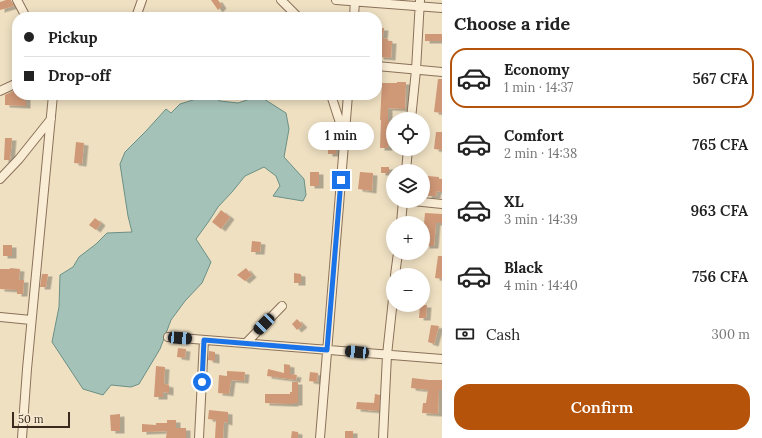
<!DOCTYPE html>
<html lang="en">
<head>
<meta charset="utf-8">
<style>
  :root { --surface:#fff; --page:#f2f2f2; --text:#222; --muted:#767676; --line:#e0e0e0; --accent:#b45309 }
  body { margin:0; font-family:Lora,serif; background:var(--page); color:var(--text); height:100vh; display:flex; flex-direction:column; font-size:15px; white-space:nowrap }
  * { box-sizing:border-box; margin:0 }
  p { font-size:13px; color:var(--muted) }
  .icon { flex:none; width:22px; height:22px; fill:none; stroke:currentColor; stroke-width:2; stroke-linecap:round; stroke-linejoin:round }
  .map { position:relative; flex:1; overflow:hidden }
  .drawer { display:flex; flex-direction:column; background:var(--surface); width:320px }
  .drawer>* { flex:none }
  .top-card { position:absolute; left:12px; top:12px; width:370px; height:88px; border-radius:16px; box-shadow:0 2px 10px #0003; display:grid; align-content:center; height:88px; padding:0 12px; background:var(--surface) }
  .controls { position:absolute; left:386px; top:112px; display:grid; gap:8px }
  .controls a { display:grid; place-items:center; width:44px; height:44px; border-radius:50%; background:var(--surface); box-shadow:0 2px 10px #0003; font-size:20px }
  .scale { position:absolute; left:12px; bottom:10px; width:58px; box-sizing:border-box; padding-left:4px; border:2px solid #392a1d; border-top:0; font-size:11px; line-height:14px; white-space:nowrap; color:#392a1d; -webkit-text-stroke:3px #f7ead2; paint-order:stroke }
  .end { position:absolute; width:18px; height:18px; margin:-9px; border:5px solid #1a73e8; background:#fff; box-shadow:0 0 0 2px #fff }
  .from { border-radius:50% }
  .bubble { position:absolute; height:28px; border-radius:14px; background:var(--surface); box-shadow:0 2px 10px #0003; font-size:13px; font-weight:600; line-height:28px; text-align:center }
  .car { position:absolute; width:12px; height:24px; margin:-12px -6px; border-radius:5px; box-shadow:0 0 3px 1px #0007; background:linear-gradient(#222 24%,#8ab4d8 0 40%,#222 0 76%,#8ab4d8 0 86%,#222 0) }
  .top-card b { display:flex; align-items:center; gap:14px; height:38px; font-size:15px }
  .top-card b+b { border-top:1px solid var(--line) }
  .top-card i { width:10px; height:10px; background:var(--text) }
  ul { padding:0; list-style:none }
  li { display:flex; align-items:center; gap:12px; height:60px; margin:0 8px 6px; padding:0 4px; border:2px solid transparent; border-radius:16px }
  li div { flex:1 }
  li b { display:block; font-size:15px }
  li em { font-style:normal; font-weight:600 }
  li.on { border-color:var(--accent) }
  li>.icon { width:36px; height:36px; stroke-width:1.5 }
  h2 { padding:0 12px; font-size:18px; line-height:48px }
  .pay { display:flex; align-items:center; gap:10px; height:44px; padding:0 12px; font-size:15px }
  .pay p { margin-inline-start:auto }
  .button { display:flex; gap:8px; margin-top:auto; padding:8px 12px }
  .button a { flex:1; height:46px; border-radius:16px; background:var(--accent); color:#fff; font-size:16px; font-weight:600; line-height:46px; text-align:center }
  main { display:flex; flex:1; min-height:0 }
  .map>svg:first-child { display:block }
</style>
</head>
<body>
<main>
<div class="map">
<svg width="442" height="438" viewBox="0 0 442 438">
  <defs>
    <filter id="shadow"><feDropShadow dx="4.5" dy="2.5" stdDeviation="0" flood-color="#0004"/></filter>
  </defs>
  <rect width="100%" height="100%" fill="#efe0c2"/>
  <path fill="#a5c2b8" stroke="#6b9085" d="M209,95L220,101L238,103L250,99H264L286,113L289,129L284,157L304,179L306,195L303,201L273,196L280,186L276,176L264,167L245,176L232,192L218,207L209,221L196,239L211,262L202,283L185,301L171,320L160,349L139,384L131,387L111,385L103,395L83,389L52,342L59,307L60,275L73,267L79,257L96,244L107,233L132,232L128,216L120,164L125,152L146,131L166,109L171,113L180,104Z"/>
  <path fill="#cf9877" filter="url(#shadow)" d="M6,0H11L14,6L0,10V2Z
    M211,0H218L222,6L218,10Z
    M377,28H384L383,37H377Z
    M425,34H442V41H425Z
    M380,38L388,39V41H392L391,58L379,57Z
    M438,79H442V113L434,112Z
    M397,82H406L405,109L388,108V121H389L388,148H380L381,120H380L382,83H397Z
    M17,89V95H26V106L5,105V95Z
    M436,132H442V150L434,149Z
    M5,138H12L10,160H4Z
    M76,142L84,143L82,164L74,163Z
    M328,146H336V154H328Z
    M381,167H389V173H381Z
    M310,172H319V186H310Z
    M360,172L373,173L372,191L358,189Z
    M428,176L439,177V179H442V192L437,191L436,196H427Z
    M221,210L230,217L221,229L212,222Z
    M425,213L442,214V223H436L434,246H425L426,235L423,234Z
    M95,218L101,223L96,230L89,225Z
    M252,241L261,242L260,252H251Z
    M3,245H12V256H3Z
    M438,256H442V279L435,278Z
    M10,268L20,269L19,280H24L23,294H17V290L0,289V269H10Z
    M246,268L252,275L245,281L237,275Z
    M294,273L301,274V283H294Z
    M42,274H48L46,287H40Z
    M420,305H427L426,318H419Z
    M297,319L303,325L297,330L292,324Z
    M431,325L439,326L434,344L428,342Z
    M178,348L186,349L185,358L177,357Z
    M209,351L215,352V361L208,360Z
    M284,364L290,365V374L297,375L296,380L267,376L268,369L284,373Z
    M156,366L165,367L164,384L169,385V393L163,392V397H154Z
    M227,371L245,372L244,381L231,380L229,394L218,393L219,375L227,376Z
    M310,372L318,373L317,382L309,381Z
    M412,378L429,380H442V390H439L438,414L422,413L423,403H426L428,390L411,388Z
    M292,382H298V403H294V404H289L265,403V394H290V392H292Z
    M375,394L380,395L379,411L356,409L357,402L374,403Z
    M209,410L228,412V423L224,422L223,438H215L216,420L208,419Z
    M120,414V431H111L110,415Z
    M167,420H176V428H186V438H166L167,431L142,432V424L156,425V423H167Z
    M292,431L298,432V438H291Z
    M345,431H353V438H345Z"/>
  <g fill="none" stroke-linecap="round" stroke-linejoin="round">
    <g stroke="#8a7159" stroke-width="10">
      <path id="minor" d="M17,0L26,17
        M281,0L296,15L297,17
        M336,0L442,8
        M136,17L142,0
        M354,17L355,0
        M377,66L442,72
        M0,91L17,83
        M331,95L343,132
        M411,119L416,70L420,0
        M406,171L408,149
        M0,179L19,159L51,119
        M413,201L442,204
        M401,223L403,201
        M395,275L398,253
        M0,317L31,320
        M168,337L442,359
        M246,343L282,306
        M22,438L27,369L53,95
        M199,438L204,340
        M320,438L348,95
        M383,438L387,355L393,299"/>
    </g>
    <use href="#minor" stroke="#faedd6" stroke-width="8"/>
  </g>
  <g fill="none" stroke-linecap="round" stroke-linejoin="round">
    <path stroke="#1a73e8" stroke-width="5" d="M202,382L204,340L327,350L341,180"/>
  </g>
</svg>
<div class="controls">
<a><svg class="icon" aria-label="locate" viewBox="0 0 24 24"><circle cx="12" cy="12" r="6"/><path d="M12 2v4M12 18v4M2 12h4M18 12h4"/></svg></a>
<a><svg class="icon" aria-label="layers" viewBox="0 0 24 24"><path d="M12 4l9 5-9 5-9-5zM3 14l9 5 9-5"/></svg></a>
<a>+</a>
<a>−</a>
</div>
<div class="scale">50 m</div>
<i class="end from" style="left:202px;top:382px"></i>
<i class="end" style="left:341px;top:180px"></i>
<div class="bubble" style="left:308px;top:122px;width:66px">1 min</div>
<i class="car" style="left:264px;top:324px;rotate:224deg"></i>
<i class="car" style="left:180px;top:338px;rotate:94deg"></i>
<i class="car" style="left:357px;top:352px;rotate:275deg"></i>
<div class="top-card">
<b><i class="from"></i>Pickup</b>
<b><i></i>Drop-off</b>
</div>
</div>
<section class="drawer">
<h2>Choose a ride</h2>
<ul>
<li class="on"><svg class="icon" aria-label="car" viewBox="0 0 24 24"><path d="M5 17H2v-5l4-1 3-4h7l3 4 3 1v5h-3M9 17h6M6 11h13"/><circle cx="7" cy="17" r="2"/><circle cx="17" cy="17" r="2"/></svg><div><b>Economy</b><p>1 min · 14:37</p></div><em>567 CFA</em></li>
<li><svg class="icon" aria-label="car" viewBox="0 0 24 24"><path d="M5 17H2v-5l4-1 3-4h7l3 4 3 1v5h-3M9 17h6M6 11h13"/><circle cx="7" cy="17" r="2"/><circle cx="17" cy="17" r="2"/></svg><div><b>Comfort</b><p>2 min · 14:38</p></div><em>765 CFA</em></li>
<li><svg class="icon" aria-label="car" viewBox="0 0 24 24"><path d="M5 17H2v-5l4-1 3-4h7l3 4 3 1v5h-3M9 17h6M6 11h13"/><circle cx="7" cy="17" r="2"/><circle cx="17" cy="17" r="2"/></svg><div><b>XL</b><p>3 min · 14:39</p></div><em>963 CFA</em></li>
<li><svg class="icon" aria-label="car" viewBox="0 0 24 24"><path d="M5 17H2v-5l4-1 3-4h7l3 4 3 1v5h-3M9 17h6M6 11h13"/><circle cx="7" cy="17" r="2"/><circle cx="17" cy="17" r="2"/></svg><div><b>Black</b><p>4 min · 14:40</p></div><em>756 CFA</em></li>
</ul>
<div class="pay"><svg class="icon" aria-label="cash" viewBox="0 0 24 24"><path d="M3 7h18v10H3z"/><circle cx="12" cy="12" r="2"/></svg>Cash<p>300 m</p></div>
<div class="button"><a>Confirm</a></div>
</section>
</main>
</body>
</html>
